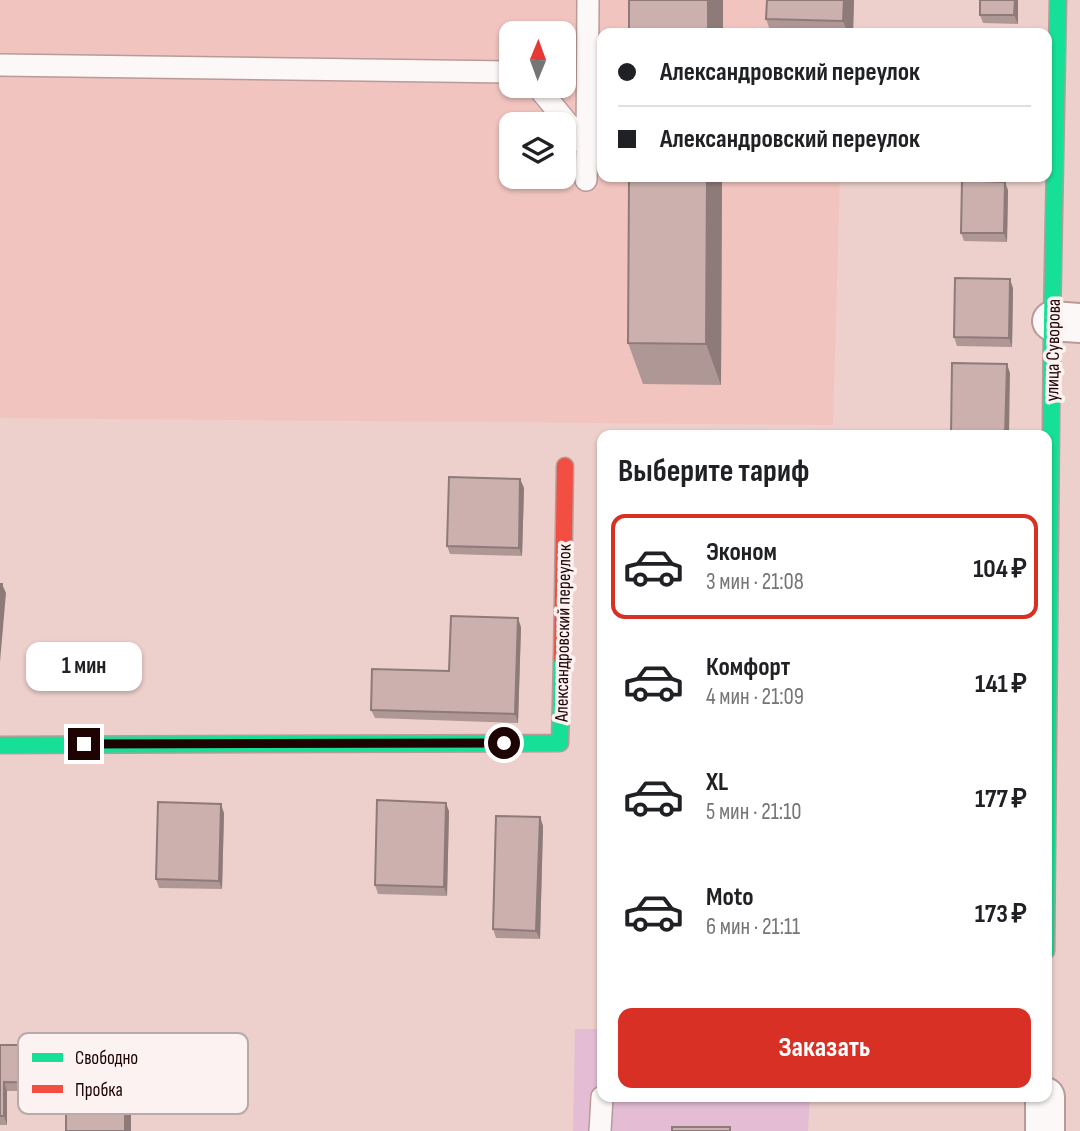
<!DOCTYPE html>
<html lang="ru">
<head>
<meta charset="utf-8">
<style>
  :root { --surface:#fff; --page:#f2f2f2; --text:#202124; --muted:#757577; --line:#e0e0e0; --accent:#d93025 }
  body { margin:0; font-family:"Sofia Sans Condensed",sans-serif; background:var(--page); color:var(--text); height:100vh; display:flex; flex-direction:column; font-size:26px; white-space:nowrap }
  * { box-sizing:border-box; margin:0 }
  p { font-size:23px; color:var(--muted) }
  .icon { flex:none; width:38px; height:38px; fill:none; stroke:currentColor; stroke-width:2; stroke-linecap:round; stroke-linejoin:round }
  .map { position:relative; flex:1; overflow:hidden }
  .details { position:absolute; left:597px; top:430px; width:455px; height:672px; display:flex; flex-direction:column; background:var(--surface); border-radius:14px; box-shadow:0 2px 5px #0004 }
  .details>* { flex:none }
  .hud { position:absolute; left:597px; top:28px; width:455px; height:154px; border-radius:14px; box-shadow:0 2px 5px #0004; display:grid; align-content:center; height:154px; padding:0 21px; background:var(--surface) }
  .needle { width:46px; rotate:1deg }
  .fabs { position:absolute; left:499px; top:21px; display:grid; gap:14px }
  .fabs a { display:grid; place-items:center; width:77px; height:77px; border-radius:14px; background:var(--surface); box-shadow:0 2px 5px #0004; font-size:35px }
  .end { position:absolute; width:32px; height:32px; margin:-16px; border:9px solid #1e0303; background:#fff; box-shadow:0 0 0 4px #fff }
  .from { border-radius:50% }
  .bubble { position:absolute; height:49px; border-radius:14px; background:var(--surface); box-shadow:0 2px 5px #0004; font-size:23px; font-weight:700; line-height:49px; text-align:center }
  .hud b { display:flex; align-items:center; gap:24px; height:66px; font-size:26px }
  .hud b+b { border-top:2px solid var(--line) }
  .hud i { width:18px; height:18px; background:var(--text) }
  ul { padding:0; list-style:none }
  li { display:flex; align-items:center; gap:21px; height:105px; margin:0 14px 10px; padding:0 7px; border:4px solid transparent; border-radius:14px }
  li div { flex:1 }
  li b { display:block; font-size:26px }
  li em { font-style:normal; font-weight:700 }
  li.active { border-color:var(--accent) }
  li>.icon { width:63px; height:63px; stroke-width:1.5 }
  h2 { padding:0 21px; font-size:32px; line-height:84px }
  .cta { display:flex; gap:14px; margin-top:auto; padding:14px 21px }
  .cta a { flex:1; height:80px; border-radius:14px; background:var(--accent); color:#fff; font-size:28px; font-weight:700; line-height:80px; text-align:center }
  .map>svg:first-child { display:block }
</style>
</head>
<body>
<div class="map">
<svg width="1080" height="1131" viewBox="0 0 1080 1131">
  <rect width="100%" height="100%" fill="#edd0cc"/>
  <path fill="#f1c4bf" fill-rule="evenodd" d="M0,0H845L844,33H602V177H840L833,425L0,418ZM511,33H564V86H511ZM511,124H564V177H511Z"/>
  <path fill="#e4bdd5" d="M575,1029H602V1097H810L808,1131H573Z"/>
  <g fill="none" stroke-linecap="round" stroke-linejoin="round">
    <g stroke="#b89b98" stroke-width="24">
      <path id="lane" d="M0,65L511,72
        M537,86L587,147L586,180
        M587,147L588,0
        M600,1131L602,1097"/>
    </g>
    <g stroke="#b89b98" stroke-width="42">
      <path id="street" d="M1052,321L1080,323
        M1045,1131V1097"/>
    </g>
    <g stroke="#b89b98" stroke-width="19">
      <path id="fast" d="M0,745L560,743L562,658
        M1046,951L1052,321L1058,0"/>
    </g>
    <g stroke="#b89b98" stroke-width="19">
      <path id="jam" d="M562,658L565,466"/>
    </g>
    <use href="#lane" stroke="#fcf8f7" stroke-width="21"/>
    <use href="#street" stroke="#fcf8f7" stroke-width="38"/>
    <use href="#fast" stroke="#16e098" stroke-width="16"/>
    <use href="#jam" stroke="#f24e42" stroke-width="16"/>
  </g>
  <path fill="#af9795" d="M767,0H854L853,33H771L766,19Z
    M980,0H1018V24L983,23L980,15Z
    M722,177L721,385L643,384L628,343Z
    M1008,190L1007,242L964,241L961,233Z
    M1013,288L1012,347L957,346L954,337Z
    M520,479L524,488L522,556L450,554L447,546Z
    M521,627L518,723L375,718L371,710L449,671Z
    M449,811L447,896L378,894L375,885Z
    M224,813L222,889L159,888L156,879Z
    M540,817L543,826L540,939L496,938L493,929Z
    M0,1045L57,1053L56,1091H7V1125H0Z"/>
  <path fill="#8e7b79" d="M708,0H723V33H708Z
    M844,0H854L853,33H848L843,21Z
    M1015,0H1018V24L1014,15Z
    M707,177H722L721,385L706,344Z
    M1005,182L1008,190L1007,242L1004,233Z
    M1010,279L1013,288L1012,347L1009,338Z
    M1007,364L1010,373L1009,436H1005Z
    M520,479L524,488L522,556L519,548Z
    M2,584L6,593L0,662V615Z
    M518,618L521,627L518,723L515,714Z
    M446,803L449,811L447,896L444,887Z
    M221,804L224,813L222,889L219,881Z
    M540,817L543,826L540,939L536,931Z
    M54,1045L57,1053L56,1091L53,1083Z
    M4,1082L7,1091V1125L4,1116Z
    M125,1094L131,1111V1131H125Z"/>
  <path fill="#cbb0ad" stroke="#8e7b79" stroke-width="2" d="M629,0H708V33H629Z
    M767,0H844L843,21L766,19Z
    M980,0H1015L1014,15H980Z
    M629,177H707L706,344L628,343Z
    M962,180L1005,182L1004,233H961Z
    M955,278L1010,279L1009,338L954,337Z
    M952,363L1007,364L1005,436H951Z
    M449,477L520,479L519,548L447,546Z
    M0,584H2L0,615Z
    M451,616L518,618L515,714L371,710L372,669L449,671Z
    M377,800L446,803L444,887L375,885Z
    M158,802L221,804L219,881L156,879Z
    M496,816L540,817L536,931L493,929Z
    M0,1045H54L53,1083L4,1082V1116H0Z
    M66,1094H125V1131H66Z
    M672,1127H730V1131H672Z"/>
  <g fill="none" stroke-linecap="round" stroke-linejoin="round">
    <path stroke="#1e0303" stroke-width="9" d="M84,744L504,743"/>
  </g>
  <g text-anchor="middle" stroke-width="7" stroke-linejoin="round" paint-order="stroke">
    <g font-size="19" fill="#1e0303" stroke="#fcf2f1">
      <text transform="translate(1052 350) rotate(-89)" y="7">улица Суворова</text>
      <text transform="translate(562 633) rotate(-89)" y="7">Александровский переулок</text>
    </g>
  </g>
  <rect x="18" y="1033" width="230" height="81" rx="10" fill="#fcf2f1" stroke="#b9aaaa" stroke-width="2"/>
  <rect x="32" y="1053" width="31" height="9" fill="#16e098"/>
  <rect x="32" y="1085" width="31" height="8" fill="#f24e42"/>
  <g font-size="19" fill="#1e0303">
    <text x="75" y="1064">Свободно</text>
    <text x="75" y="1096">Пробка</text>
  </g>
</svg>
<div class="fabs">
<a><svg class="needle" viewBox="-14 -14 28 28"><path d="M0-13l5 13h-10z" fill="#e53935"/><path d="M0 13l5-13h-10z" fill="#757577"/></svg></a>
<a><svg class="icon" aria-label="layers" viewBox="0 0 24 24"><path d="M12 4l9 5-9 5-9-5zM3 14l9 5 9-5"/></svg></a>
</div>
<i class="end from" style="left:504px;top:743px"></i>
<i class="end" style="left:84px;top:744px"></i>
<div class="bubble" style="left:26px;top:642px;width:116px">1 мин</div>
<div class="hud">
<b><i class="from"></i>Александровский переулок</b>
<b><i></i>Александровский переулок</b>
</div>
<section class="details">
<h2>Выберите тариф</h2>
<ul>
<li class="active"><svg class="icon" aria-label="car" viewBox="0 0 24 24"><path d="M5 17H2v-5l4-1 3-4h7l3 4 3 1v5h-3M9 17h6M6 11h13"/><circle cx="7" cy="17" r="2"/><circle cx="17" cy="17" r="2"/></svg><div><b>Эконом</b><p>3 мин · 21:08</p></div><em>104 ₽</em></li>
<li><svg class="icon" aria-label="car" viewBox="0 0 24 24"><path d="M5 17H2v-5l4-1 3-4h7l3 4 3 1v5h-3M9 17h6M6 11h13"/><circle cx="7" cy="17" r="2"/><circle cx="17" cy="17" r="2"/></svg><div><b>Комфорт</b><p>4 мин · 21:09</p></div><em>141 ₽</em></li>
<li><svg class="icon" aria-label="car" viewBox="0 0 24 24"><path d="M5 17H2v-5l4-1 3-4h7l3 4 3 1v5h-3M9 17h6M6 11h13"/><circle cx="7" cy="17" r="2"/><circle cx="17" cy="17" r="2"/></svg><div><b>XL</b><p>5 мин · 21:10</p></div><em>177 ₽</em></li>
<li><svg class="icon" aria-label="car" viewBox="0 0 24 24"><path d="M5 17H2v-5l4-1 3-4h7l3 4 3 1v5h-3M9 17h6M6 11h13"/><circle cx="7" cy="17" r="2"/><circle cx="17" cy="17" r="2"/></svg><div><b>Moto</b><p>6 мин · 21:11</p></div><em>173 ₽</em></li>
</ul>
<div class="cta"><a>Заказать</a></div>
</section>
</div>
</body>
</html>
